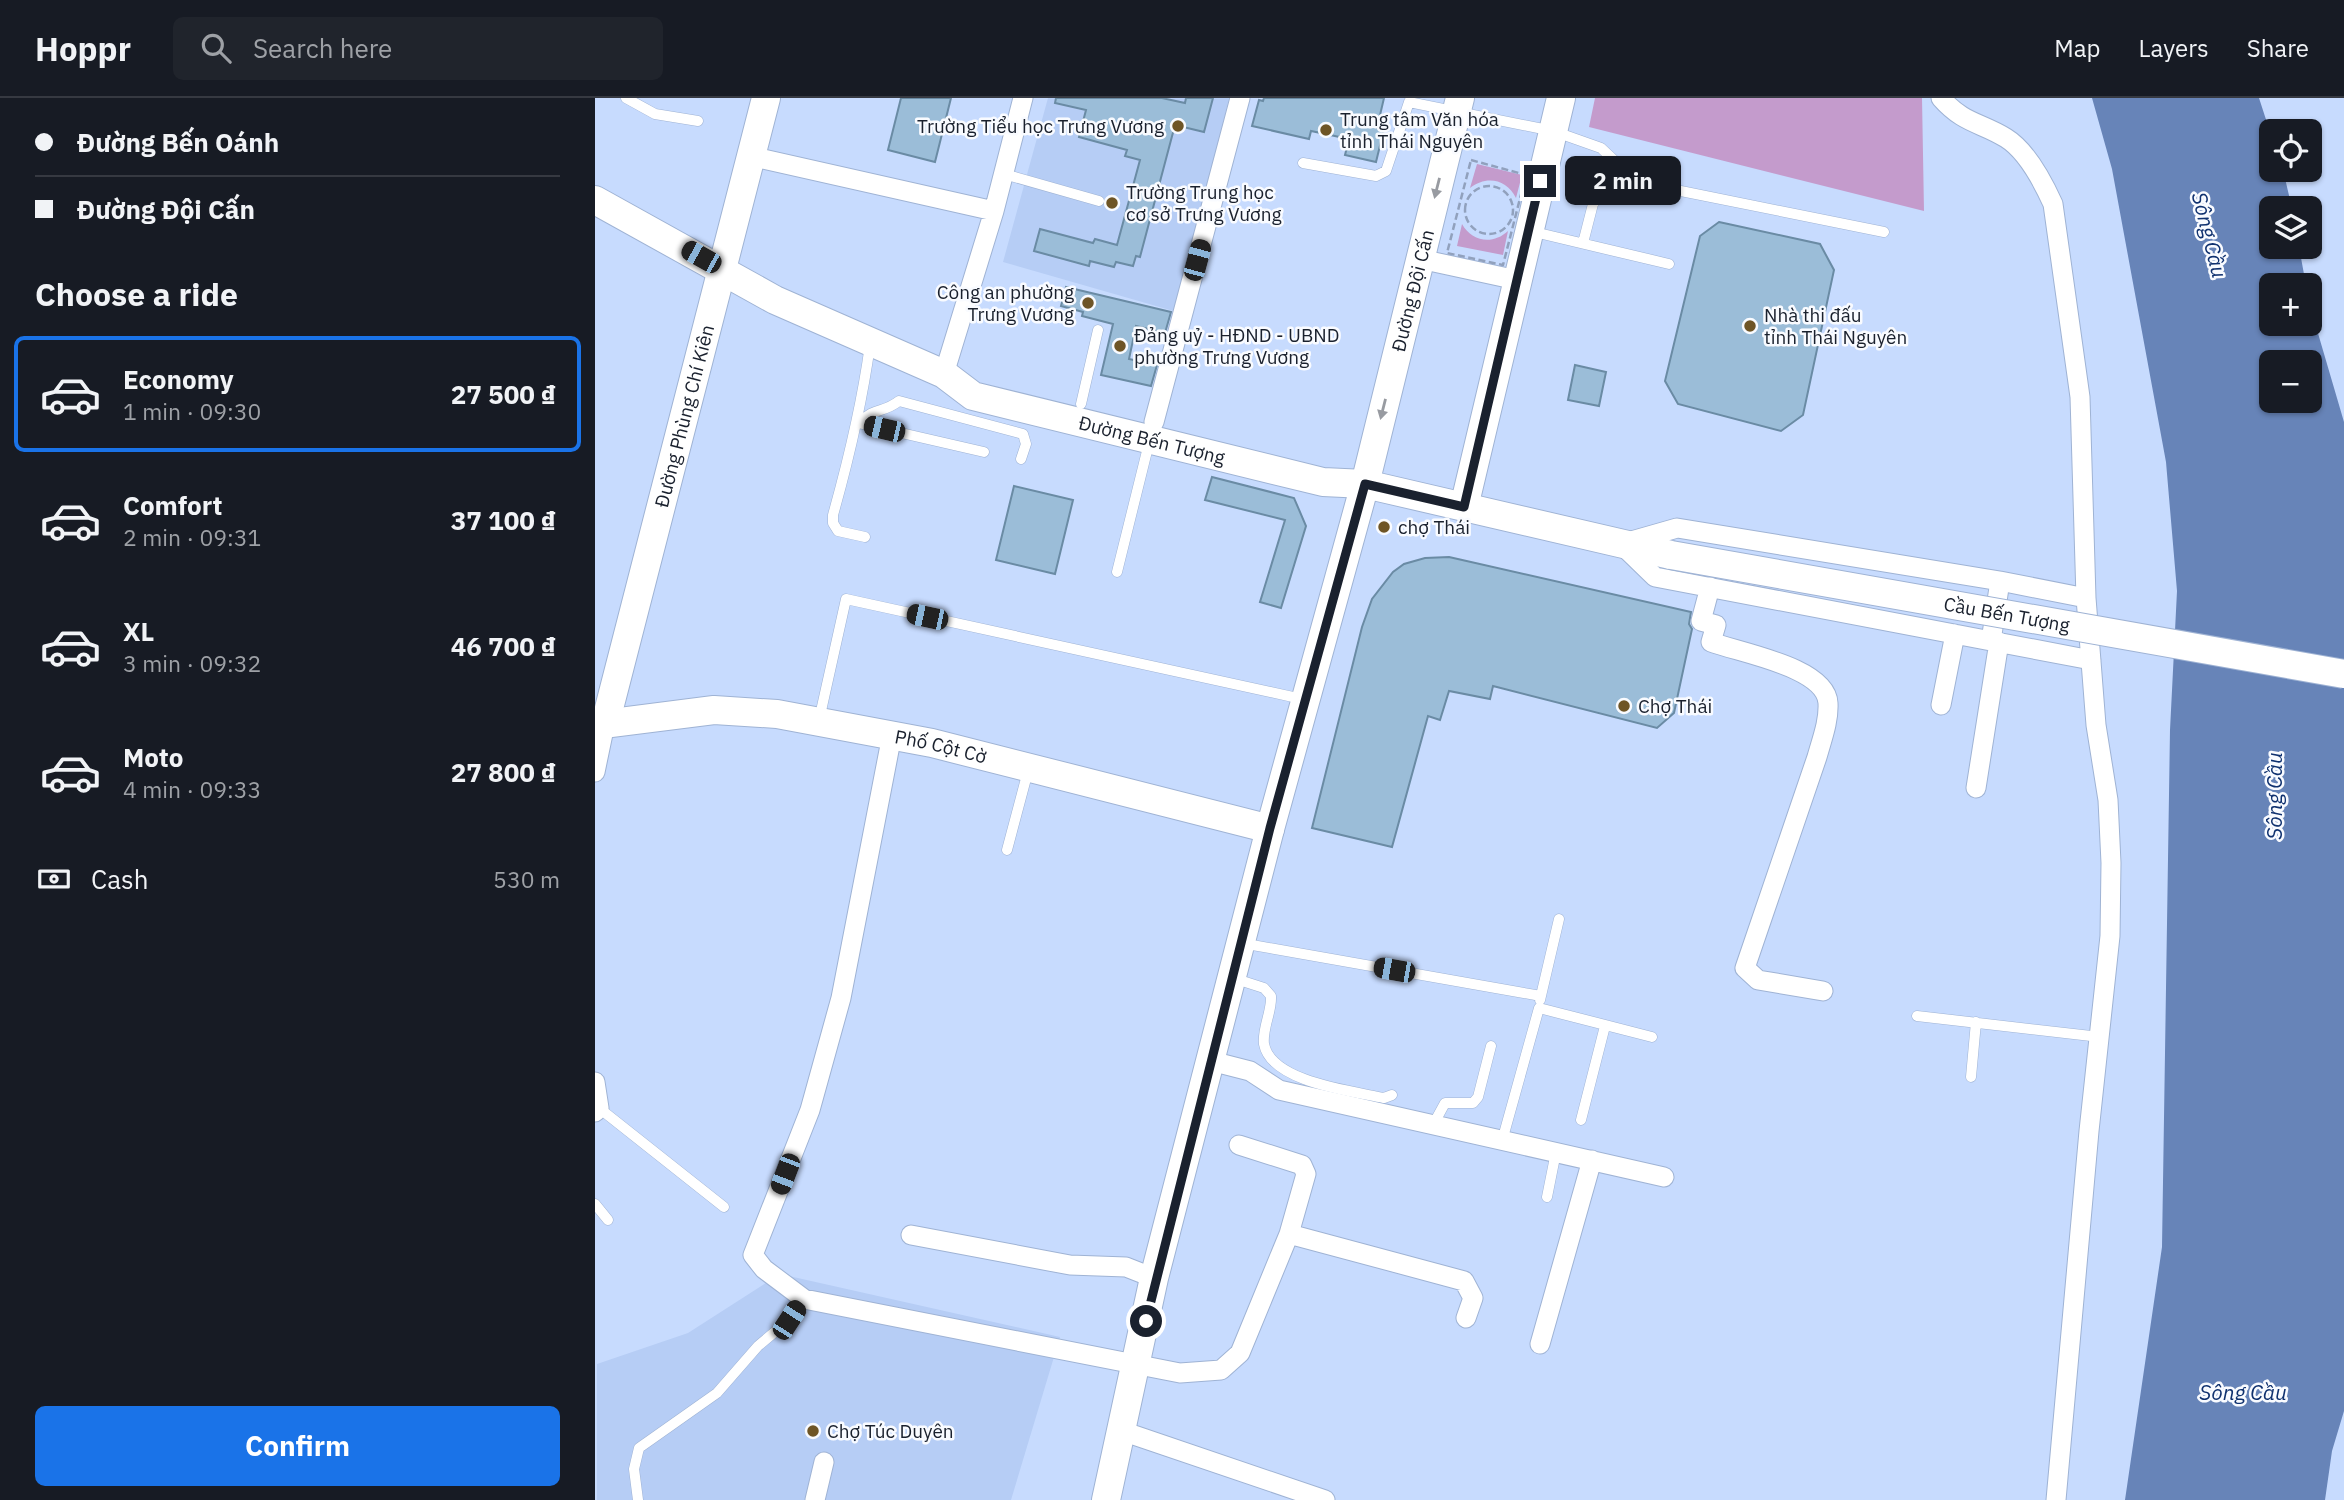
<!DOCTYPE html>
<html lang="en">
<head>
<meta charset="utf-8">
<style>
  :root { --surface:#171b24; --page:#20242c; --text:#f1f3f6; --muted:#9ea1a6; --line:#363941; --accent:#1a73e8 }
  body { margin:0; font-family:"IBM Plex Sans",sans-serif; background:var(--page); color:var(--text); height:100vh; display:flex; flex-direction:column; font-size:26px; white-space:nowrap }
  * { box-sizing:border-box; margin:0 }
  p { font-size:23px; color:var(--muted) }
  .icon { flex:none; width:38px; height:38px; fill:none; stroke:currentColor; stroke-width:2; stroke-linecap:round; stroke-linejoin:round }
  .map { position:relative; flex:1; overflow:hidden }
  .details { display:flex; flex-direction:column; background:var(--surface); width:595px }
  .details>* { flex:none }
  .top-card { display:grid; align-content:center; height:154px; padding:0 35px; background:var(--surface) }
  .fabs { position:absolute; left:1664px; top:21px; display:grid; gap:14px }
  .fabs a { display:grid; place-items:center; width:63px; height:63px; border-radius:10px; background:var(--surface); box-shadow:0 2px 5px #0004; font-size:35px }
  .end { position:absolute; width:32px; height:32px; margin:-16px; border:9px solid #1a212e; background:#fff; box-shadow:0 0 0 4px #fff }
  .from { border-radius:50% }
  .bubble { position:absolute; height:49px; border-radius:10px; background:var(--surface); box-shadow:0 2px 5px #0004; font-size:23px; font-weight:800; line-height:49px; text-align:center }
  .car { position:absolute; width:21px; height:42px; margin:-21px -10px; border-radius:9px; box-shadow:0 0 5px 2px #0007; background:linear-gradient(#222 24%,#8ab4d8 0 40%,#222 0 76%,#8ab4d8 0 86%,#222 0) }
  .top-card b { display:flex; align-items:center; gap:24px; height:66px; font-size:26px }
  .top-card b+b { border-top:2px solid var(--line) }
  .top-card i { width:18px; height:18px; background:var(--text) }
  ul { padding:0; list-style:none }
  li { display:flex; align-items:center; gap:21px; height:116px; margin:0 14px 10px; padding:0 21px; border:4px solid transparent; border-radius:10px }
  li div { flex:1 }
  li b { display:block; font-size:26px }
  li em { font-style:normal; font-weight:800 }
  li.active { border-color:var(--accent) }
  li>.icon { width:63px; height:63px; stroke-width:1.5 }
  h2 { padding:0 35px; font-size:32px; line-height:84px }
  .pay { display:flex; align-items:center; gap:18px; height:77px; padding:0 35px; font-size:26px }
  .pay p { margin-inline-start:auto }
  .cta { display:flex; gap:14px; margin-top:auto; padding:14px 35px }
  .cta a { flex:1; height:80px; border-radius:10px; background:var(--accent); color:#fff; font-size:28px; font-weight:800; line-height:80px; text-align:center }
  header { display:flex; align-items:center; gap:42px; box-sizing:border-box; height:98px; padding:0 35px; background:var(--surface); border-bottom:2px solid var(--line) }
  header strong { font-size:33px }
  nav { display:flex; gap:38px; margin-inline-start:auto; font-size:24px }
  .search { width:490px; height:63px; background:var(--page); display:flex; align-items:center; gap:18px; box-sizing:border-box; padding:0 24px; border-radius:10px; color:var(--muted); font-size:26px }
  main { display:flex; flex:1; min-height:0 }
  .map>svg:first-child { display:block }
</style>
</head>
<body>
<header>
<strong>Hoppr</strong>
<div class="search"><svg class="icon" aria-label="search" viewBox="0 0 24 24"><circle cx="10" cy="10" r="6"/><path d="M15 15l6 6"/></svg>Search here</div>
<nav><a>Map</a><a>Layers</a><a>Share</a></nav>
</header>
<main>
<section class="details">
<div class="top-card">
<b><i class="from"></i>Đường Bến Oánh</b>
<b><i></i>Đường Đội Cấn</b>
</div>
<h2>Choose a ride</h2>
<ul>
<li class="active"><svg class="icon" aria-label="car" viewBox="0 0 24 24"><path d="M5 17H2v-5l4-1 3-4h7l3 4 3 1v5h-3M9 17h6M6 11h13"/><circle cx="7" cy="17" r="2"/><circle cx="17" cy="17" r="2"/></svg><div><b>Economy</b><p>1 min · 09:30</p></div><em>27 500 ₫</em></li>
<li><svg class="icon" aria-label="car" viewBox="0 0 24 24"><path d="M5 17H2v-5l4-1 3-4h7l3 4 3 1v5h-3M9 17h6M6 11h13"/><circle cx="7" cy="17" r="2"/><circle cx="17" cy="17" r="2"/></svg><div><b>Comfort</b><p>2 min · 09:31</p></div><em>37 100 ₫</em></li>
<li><svg class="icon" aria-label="car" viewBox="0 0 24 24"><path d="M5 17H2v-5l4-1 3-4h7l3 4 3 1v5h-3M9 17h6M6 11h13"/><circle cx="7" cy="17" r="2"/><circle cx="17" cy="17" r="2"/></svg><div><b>XL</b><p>3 min · 09:32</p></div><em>46 700 ₫</em></li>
<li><svg class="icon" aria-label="car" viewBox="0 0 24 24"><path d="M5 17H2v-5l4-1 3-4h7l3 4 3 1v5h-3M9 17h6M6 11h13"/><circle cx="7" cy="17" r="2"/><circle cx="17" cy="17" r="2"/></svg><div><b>Moto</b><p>4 min · 09:33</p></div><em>27 800 ₫</em></li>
</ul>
<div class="pay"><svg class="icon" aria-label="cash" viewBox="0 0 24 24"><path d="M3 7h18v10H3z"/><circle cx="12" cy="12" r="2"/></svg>Cash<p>530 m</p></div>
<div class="cta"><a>Confirm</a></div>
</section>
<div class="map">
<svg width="1749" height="1402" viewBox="0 0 1749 1402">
  <rect width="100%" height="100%" fill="#c7dbfe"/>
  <path fill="#b6cdf5" d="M453,0H634L582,214L408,164Z
    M185,1176L465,1239L416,1402H2V1266L93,1235Z"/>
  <path fill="#c49bcc" d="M1000,0H1327L1329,113L994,29Z
    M882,66L927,77L921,100C912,81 891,77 875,90Z
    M867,126C877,144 898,147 913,133L908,157L862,148Z"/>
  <path fill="#6784b8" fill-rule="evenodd" d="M1497,0H1664L1676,37V72H1688L1697,110H1676V149H1704L1711,187H1676V226H1715V208L1749,324V1313L1737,1353L1730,1402H1530L1567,1149L1575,632L1582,493L1571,364L1517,71ZM1676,264H1715V303H1676Z"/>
  <path fill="#9bbdd8" stroke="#6a8ba4" stroke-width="2" d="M306,0H356L340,64L293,52Z
    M461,0H567L590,5L591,0H618L609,34L580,27L545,159L541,158L538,168L521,164L519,169L495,163L494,168L439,153L445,131L498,145L500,141L522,147L545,62L530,58L532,52L484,39L491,12L460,5Z
    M669,0H789L782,30L789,31L781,64L750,57L754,41L716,33L714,41L657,28L664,2L668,3Z
    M1124,124L1225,146L1239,172L1208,317L1186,333L1083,306L1070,283L1105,138Z
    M471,189L576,214L570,235L541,228L534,261L562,267L556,288L506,277L518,226L487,218L488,214L466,208Z
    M980,267L1011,274L1004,308L973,302Z
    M617,379L699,400L711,428L686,510L665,504L690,422L610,402Z
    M419,388L478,402L460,476L401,462Z
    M854,459L1096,514L1094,526L1097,531L1079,615L1062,630L898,588L895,601L854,593L845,622L833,618L797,749L717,730L767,529L777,501L798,474L809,466L830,460Z"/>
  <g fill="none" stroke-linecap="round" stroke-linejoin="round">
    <g stroke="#9fb3d4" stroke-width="11">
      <path id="lane" d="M31,0L60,16L103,23
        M708,65L781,78L791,73L814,4L958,33L1006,50L1039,81L1066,89L1289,134
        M409,76L504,103
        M935,133L1074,166
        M988,145L998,106L1026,72
        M486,306L503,232
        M263,325L389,354
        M264,325C281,308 287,316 304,303L428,336L431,346L426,361
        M270,439L243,433L238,425V417C254,360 267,305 275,247
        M522,474L554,345
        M224,622L251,501L707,601
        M412,752L433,673
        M646,845L946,898
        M638,880L669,890L676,898C677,914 667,930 669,946C676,984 757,993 789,1000L797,997
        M945,902L964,821
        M1322,918L1505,939
        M1376,979L1381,924
        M4,1010L129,1109
        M986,1022L1010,928
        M838,1027L850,1005H878L883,999L896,948
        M907,1043L944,910L1057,939
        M952,1099L961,1054
        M0,1106L13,1122
        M43,1402L39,1371L44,1350L122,1295L163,1248L194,1222L209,1201"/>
    </g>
    <g stroke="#9fb3d4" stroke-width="21">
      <path id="street" d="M1346,0C1369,26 1385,24 1411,40C1432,53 1448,84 1458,106L1485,299L1491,500L1501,627L1513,702L1516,765L1515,838L1494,1033L1461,1402
        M155,58L399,113
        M825,161L922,182
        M349,276L399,113L428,0
        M559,324L645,0
        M1082,430L1405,483L1396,543L1060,479L1026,446Z
        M1405,483L1491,500
        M1115,489L1106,523L1121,527L1116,544C1145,555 1231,569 1233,605C1234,623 1227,641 1222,659L1150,870L1163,882L1228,893
        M1396,543L1496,562
        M1346,607L1360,536
        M297,637L246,900L215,1012L158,1157L169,1171L209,1201L585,1275L626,1272L645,1255L694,1136L869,1183L878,1200L871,1220
        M0,674L10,626
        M1381,690L1404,544
        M616,963L655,973L684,992L1069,1079
        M0,984L4,1010L0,1014
        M644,1047L707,1067L711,1076L694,1136
        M316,1137L475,1167L531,1169L559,1180
        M945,1246L997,1062
        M527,1333L730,1402
        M220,1402L229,1364"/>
    </g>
    <g stroke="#9fb3d4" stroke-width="30">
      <g id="secondary">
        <path id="s1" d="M0,102L180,202L349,276L378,298L728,384L770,386L1076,457"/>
        <path d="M869,409L966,0"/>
        <path id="s2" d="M10,626L171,0"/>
        <path id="s3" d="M0,627L119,612L182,616L337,645L675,731"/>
        <path id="s4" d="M511,1402L559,1180L675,731L770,386L865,0"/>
      </g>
    </g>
    <path stroke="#91a1bd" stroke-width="2.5" stroke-dasharray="7 3.5" stroke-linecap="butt" d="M876,62L931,77L908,167L852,155Z
      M870 112a24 24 0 1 1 48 0a24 24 0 1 1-48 0Z"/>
    <use href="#lane" stroke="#fff" stroke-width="10"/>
    <use href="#street" stroke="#fff" stroke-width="19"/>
    <use href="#secondary" stroke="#fff" stroke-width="28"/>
    <g stroke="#9fb3d4" stroke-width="30" stroke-linecap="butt">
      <g id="secondary-bridge">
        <path id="s5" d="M1076,457L1749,576"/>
      </g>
    </g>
    <use href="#secondary-bridge" stroke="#fff" stroke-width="28"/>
  </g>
  <defs><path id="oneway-solid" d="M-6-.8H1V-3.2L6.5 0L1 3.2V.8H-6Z" transform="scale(1.75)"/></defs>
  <g fill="#989ba1">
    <use href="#oneway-solid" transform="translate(842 90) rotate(104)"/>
    <use href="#oneway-solid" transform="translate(788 311) rotate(104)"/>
  </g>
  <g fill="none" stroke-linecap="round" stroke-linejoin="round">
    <path stroke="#1a212e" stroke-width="9" d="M551,1223L675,730L770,386L869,409L945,83"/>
  </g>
  <g fill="#6e5526" stroke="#f9fbff" stroke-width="2.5">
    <circle cx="583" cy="28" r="7"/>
    <circle cx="731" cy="32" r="7"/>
    <circle cx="517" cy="105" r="7"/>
    <circle cx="493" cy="205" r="7"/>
    <circle cx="1155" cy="228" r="7"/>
    <circle cx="525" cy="248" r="7"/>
    <circle cx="789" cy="429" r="7"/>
    <circle cx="1029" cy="608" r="7"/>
    <circle cx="218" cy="1333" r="7"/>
  </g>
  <g text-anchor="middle" stroke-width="5" stroke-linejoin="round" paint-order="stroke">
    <g font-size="19" fill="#1a212e" stroke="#f9fbff" text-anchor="start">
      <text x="745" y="28">Trung tâm Văn hóa<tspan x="745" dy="22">tỉnh Thái Nguyên</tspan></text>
      <text x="569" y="35" text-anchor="end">Trường Tiểu học Trưng Vương</text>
      <text x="531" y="101">Trường Trung học<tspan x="531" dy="22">cơ sở Trưng Vương</tspan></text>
      <text x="479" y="201" text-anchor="end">Công an phường<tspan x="479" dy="22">Trưng Vương</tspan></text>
      <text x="1169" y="224">Nhà thi đấu<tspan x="1169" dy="22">tỉnh Thái Nguyên</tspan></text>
      <text x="539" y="244">Đảng uỷ - HĐND - UBND<tspan x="539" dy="22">phường Trưng Vương</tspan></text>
      <text x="803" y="436">chợ Thái</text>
      <text x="1043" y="615">Chợ Thái</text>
      <text x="232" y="1340">Chợ Túc Duyên</text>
    </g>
    <g font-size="19" fill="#1a212e" stroke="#f9fbff">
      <text dy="7" stroke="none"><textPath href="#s4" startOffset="1248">Đường Đội Cấn</textPath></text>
      <text dy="7" stroke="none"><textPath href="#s2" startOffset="318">Đường Phùng Chí Kiên</textPath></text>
      <text dy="7" stroke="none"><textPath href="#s1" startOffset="611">Đường Bến Tượng</textPath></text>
      <text dy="7" stroke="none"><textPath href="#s5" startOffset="341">Cầu Bến Tượng</textPath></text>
      <text dy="7" stroke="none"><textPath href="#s3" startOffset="350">Phố Cột Cờ</textPath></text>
    </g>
    <g font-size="21" font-style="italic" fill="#0f316f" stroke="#f9fbff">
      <text transform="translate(1614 137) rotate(76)" y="7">Sông Cầu</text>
      <text transform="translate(1680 698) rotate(-90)" y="7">Sông Cầu</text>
      <text x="1648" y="1302">Sông Cầu</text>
    </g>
  </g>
</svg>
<div class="fabs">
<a><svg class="icon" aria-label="locate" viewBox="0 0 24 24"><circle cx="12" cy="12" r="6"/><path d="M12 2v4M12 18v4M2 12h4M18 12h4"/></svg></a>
<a><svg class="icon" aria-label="layers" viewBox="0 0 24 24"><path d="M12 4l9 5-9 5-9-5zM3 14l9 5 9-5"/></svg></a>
<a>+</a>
<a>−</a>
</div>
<i class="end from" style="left:551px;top:1223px"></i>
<i class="end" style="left:945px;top:83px"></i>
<div class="bubble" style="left:970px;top:58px;width:116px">2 min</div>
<i class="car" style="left:106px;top:159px;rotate:299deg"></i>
<i class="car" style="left:602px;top:162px;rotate:15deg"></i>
<i class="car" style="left:289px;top:331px;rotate:283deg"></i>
<i class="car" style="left:332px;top:519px;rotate:282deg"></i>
<i class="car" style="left:799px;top:872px;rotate:280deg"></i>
<i class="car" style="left:190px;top:1076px;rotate:201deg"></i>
<i class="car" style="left:194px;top:1222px;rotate:33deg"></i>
</div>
</main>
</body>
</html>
